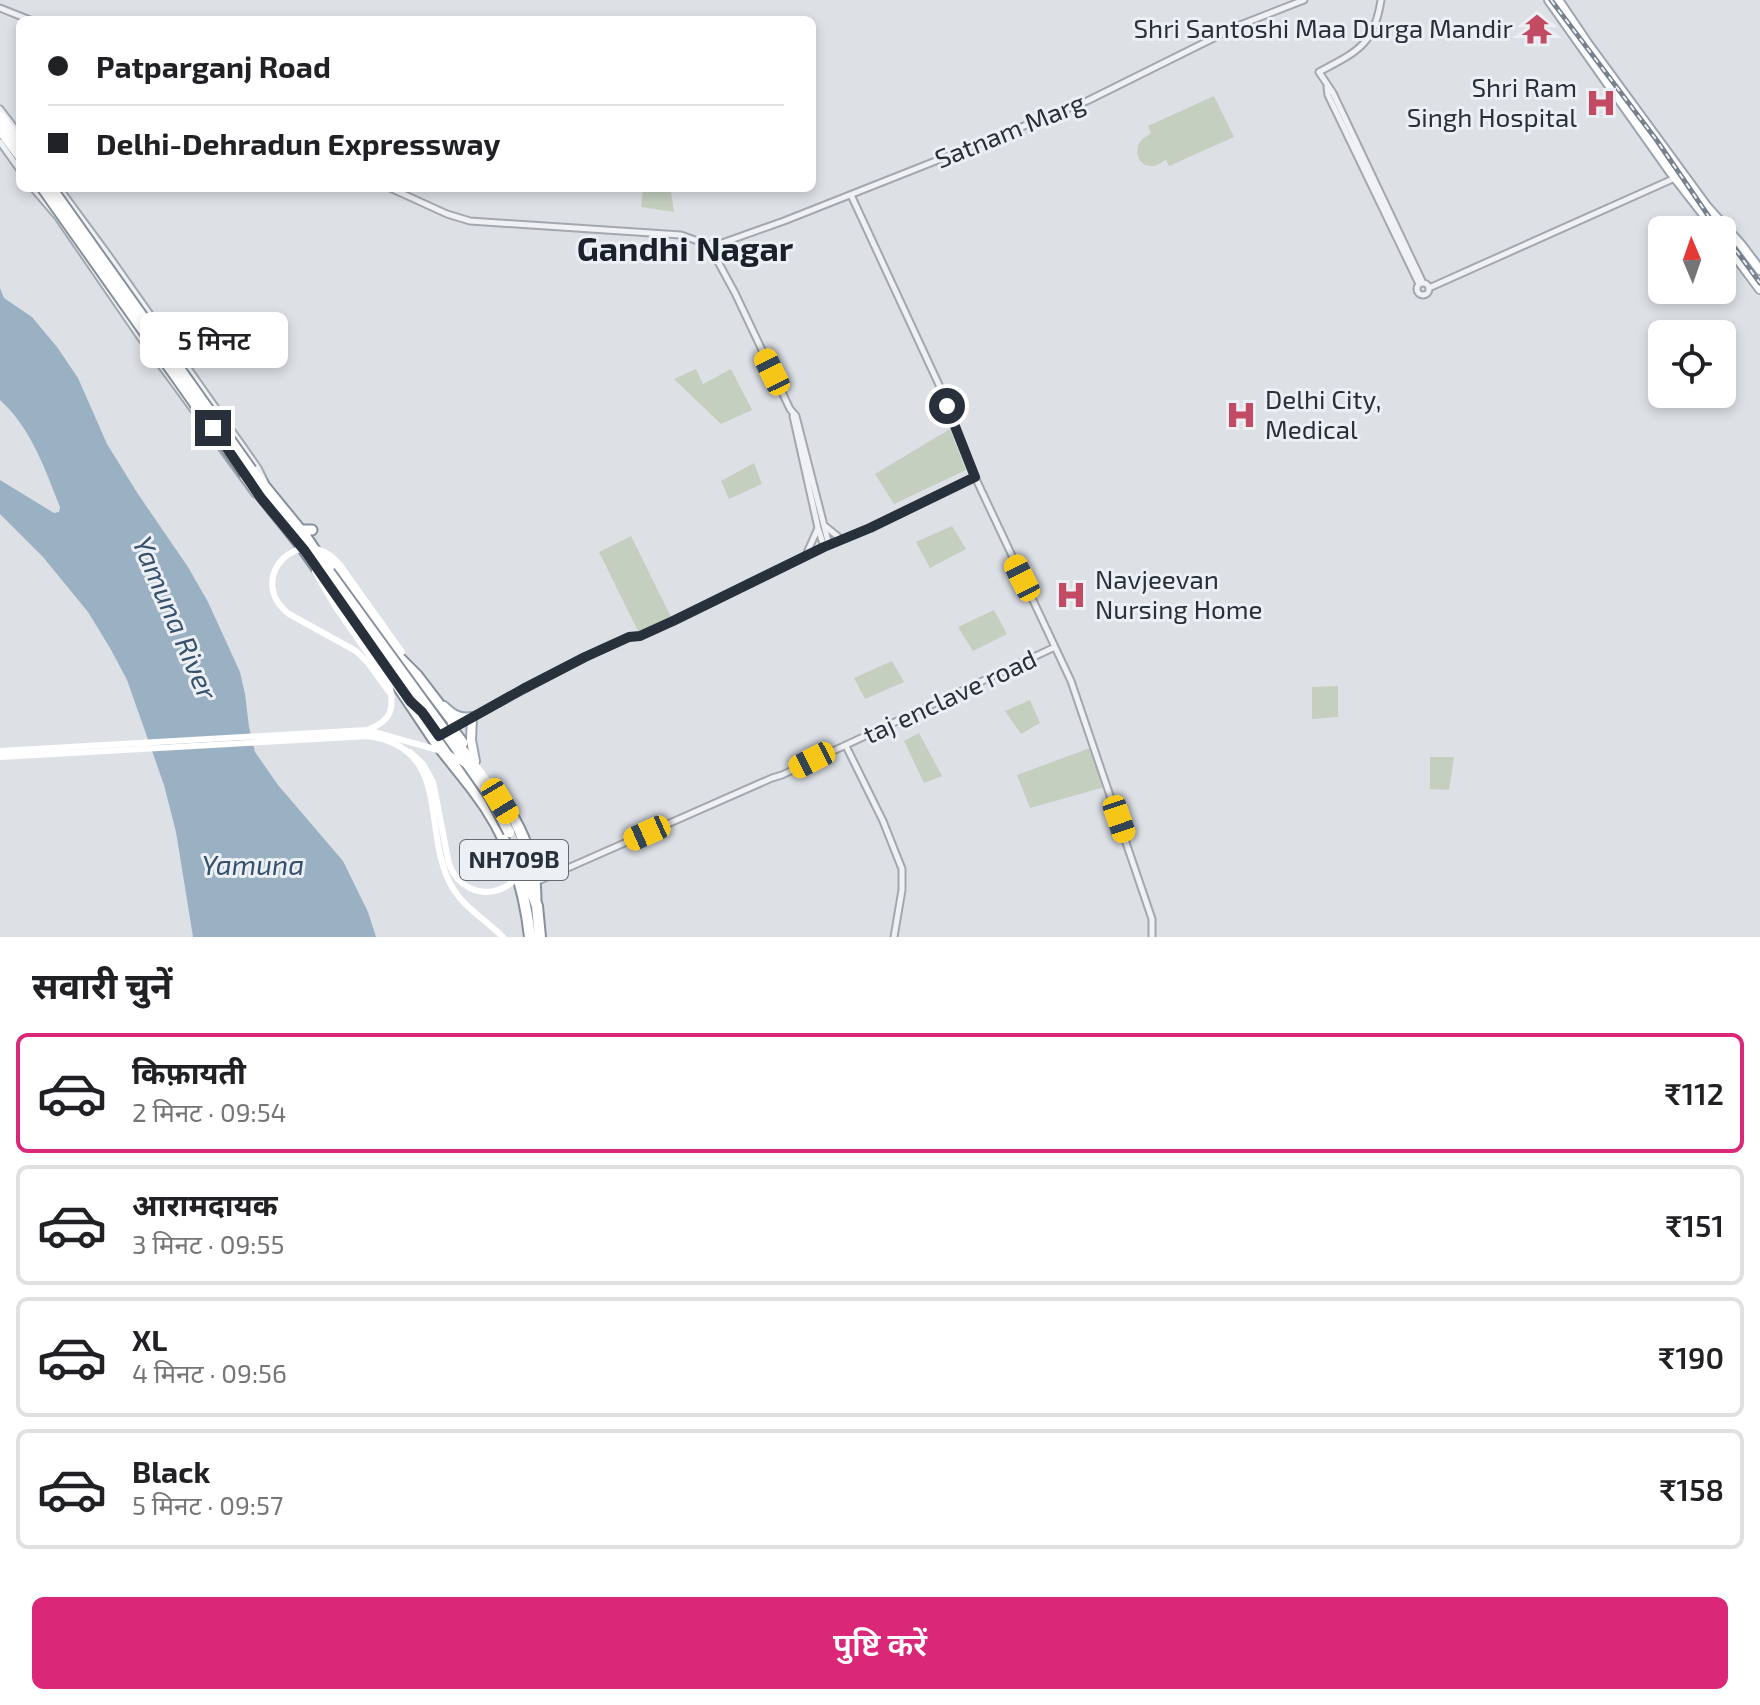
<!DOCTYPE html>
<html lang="hi">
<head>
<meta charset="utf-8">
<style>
  :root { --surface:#fff; --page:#f6f6f6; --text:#202124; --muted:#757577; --line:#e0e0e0; --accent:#db2777 }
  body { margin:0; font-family:"Exo 2","Noto Sans Devanagari",sans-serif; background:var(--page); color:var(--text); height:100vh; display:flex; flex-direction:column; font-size:30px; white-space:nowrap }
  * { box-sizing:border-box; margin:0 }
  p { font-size:26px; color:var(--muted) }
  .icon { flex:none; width:44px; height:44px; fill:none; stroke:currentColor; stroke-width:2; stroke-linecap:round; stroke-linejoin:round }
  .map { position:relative; height:937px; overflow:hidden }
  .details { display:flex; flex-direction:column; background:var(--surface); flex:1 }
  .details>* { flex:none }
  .hud { position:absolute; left:16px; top:16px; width:800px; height:176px; border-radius:12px; box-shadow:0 4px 12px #0003; display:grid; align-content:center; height:176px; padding:0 32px; background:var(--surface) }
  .needle { width:52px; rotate:358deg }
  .fabs { position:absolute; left:1648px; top:216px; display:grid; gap:16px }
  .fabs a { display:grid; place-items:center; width:88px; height:88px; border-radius:12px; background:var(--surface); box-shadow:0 4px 12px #0003; font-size:40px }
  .end { position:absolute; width:36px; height:36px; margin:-18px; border:10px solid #28303b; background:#fff; box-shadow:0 0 0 4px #fff }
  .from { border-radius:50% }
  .bubble { position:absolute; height:56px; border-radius:12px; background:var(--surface); box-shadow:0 4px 12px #0003; font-size:26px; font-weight:600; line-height:56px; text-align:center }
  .car { position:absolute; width:24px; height:48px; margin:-24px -12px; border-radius:10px; box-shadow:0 0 6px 2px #0007; background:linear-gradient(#f5c518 24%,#345 0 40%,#f5c518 0 76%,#345 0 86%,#f5c518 0) }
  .hud b { display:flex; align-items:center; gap:28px; height:76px; font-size:30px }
  .hud b+b { border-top:2px solid var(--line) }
  .hud i { width:20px; height:20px; background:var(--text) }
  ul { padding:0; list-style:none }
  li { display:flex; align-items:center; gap:24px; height:120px; margin:0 16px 12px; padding:0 16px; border:4px solid var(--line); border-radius:12px }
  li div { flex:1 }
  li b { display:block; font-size:30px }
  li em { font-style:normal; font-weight:600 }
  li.on { border-color:var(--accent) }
  li>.icon { width:72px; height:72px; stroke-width:1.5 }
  h2 { padding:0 32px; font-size:36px; line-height:96px }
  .action { display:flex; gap:16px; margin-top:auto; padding:16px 32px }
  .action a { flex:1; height:92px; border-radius:12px; background:var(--accent); color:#fff; font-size:32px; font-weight:600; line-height:92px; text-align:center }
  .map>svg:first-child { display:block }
</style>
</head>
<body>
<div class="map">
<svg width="1760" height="937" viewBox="0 0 1760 937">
  <rect width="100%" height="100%" fill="#dde1e6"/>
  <path fill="#c4cfbf" d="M1214,96L1234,137L1169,166L1166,160C1164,161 1156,166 1154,166C1140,168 1133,153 1140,142C1143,138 1147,136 1151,133L1148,126Z
    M643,188H667L671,191L674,212L641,207Z
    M696,369L703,384L731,369L752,410L721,424L674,379Z
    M950,429L966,470L894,504L875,474Z
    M754,463L762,484L729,499L721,481Z
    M952,526L966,549L930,568L916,542Z
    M631,536L673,621L640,635L599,552Z
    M994,610L1007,634L973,651L958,627Z
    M892,661L904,682L865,699L854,678Z
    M1338,686V717L1312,719V687Z
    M1030,700L1040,723L1021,734L1005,711Z
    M919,733L942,776L924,783L904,741Z
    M1090,748L1105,787L1030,808L1017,775Z
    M1430,757H1454L1449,790L1430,789Z"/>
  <path fill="#9ab1c3" d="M0,288L4,298L32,317L57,347L78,378L107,444L138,494L188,567L208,602L240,672L245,694L249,727L255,752L278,785L343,861L368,912L376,937H193L176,832L164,785L127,680L110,648L88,612L43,557L0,514V480L54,513L59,512L60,507C45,469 31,428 0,400Z"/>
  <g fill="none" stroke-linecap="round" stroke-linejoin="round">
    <g stroke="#a3a8af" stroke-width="9">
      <path id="tertiary" d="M1381,0C1374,46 1356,52 1319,72L1333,93L1423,283
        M0,8L30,20
        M1327,87L1328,95L1419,284
        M0,109L20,135
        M0,142L20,170
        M33,188L57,216L138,334L255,494
        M59,188L109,256L258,468L265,482
        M390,188L447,214L470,221L681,235L709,245
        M851,195L940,387L975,477L1071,681L1152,919V937
        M709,245L722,243L784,221L1087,101L1240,25L1304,0
        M709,245L735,293L790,409L796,416L829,545
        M1417 289a6 6 0 1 1 12 0a6 6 0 1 1-12 0Z
        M1429,288L1675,178
        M793,416L818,528L824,547
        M825,526L841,539
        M806,555L818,528
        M454,727L585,657L629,637L640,636L673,621L824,547L870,528L975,477
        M846,746L883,821L902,869V890L894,937
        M536,882L772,778L782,775L1055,647"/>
    </g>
    <g stroke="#9da6b0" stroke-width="12">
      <path id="primary" d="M1549,0L1670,171L1716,230
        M1558,0L1587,43L1707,207L1741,245L1760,270
        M1722,238L1760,289
        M444,706C453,715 460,719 472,717L471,740L475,761"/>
    </g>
    <g stroke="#868f9b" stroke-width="13">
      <path id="trunk" d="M299,530H312
        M317,555L327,559L333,566L397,655L417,675L453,722L452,728L463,743
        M412,703L422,712L456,761
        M514,818C529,844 536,869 536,899"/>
    </g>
    <g stroke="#868f9b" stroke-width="14">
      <path id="motorway" d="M0,117L20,144
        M0,129L20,156
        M251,470L305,536L329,572
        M245,474C264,501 286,525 305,551C349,613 391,675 433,738C446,757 461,773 474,791C508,835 524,883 530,937
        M519,856L537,906L540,937"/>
    </g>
    <use href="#tertiary" stroke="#eff1f4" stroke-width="5"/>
    <path stroke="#fff" stroke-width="6" d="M0,751L367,730C392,721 395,708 389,684L335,606L315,572
      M0,757L368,736C450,748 423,823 448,879C459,905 484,918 503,937"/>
    <use href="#primary" stroke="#fff" stroke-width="8"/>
    <use href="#trunk" stroke="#fff" stroke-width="9"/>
    <use href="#motorway" stroke="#fff" stroke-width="10"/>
    <g stroke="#78818e" stroke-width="5">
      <path id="rail" d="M1551,0L1658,142L1718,230
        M1722,231L1760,283"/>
    </g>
    <use href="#rail" stroke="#ecf0f4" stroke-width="2" stroke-dasharray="6" stroke-linecap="butt"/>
    <g stroke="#868f9b" stroke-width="14" stroke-linecap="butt">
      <path id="motorway-bridge" d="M43,188L245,474
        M51,188L251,470
        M329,572L451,740L490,796L509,832"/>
    </g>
    <path stroke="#fff" stroke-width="6" d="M392,696L368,663L356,651L289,614C243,578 302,519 340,565L402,652
      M367,730L445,752L465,764
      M410,752L423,764L433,782L449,864C468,913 534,891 523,846C514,811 472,760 450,731"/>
    <use href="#motorway-bridge" stroke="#fff" stroke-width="10"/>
  </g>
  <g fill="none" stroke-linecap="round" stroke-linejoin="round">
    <path stroke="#28303b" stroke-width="10" d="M213,428L261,498L305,551L410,701L422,712L439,736L523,689L585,657L629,637L640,636L673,621L824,547L870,528L975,477L947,406"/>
  </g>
  <defs>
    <g id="temple-bare" transform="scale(2.4)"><path d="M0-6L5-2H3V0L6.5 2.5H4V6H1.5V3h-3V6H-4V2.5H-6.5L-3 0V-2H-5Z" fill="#c34a63" stroke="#ecf0f4" stroke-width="2.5" paint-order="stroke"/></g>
    <g id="hospital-bare" transform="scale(2.4)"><path d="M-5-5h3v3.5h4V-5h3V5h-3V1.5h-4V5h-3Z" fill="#c34a63" stroke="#ecf0f4" stroke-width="2.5" paint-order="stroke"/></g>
  </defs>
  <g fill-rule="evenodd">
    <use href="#temple-bare" x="1537" y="29"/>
    <use href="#hospital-bare" x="1601" y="103"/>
    <use href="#hospital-bare" x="1241" y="415"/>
    <use href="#hospital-bare" x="1071" y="595"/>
  </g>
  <g text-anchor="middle" stroke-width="6" stroke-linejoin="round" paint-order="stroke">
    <rect fill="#ecf0f4" stroke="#636a72" stroke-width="2" x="460" y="840" width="108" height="40" rx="6"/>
    <g font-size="24" font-weight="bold" fill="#28303b">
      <text x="514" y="868">NH709B</text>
    </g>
    <g font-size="26" fill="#28303b" stroke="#ecf0f4" text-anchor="end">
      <text x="1513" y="38">Shri Santoshi Maa Durga Mandir</text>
      <text x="1577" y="97">Shri Ram<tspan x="1577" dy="30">Singh Hospital</tspan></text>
      <text x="1265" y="409" text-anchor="start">Delhi City,<tspan x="1265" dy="30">Medical</tspan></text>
      <text x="1095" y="589" text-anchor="start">Navjeevan<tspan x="1095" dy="30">Nursing Home</tspan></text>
    </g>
    <g font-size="26" fill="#28303b" stroke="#ecf0f4">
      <text transform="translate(1010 131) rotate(-22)" y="9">Satnam Marg</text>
      <text transform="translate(950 697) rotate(-25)" y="9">taj enclave road</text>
    </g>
    <g font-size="28" font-style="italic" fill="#35516c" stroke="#ecf0f4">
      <text transform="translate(175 618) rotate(67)" y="10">Yamuna River</text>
      <text x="253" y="875">Yamuna</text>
    </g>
    <g font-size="34" font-weight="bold" fill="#1a212c" stroke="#ecf0f4">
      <text x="685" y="261">Gandhi Nagar</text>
    </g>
  </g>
</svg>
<div class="fabs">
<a><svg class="needle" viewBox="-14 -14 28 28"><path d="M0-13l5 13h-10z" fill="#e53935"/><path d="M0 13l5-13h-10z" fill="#757577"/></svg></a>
<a><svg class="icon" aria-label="locate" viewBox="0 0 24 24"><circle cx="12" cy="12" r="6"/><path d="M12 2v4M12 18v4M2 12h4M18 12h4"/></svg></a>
</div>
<i class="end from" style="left:947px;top:406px"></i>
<i class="end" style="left:213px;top:428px"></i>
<div class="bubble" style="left:140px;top:312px;width:148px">5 मिनट</div>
<i class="car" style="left:772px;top:372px;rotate:334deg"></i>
<i class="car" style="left:1022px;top:578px;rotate:333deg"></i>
<i class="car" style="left:812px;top:760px;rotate:243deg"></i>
<i class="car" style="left:500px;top:801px;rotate:149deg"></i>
<i class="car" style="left:1119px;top:819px;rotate:161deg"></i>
<i class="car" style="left:647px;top:833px;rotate:246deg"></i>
<div class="hud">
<b><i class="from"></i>Patparganj Road</b>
<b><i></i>Delhi-Dehradun Expressway</b>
</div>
</div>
<section class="details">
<h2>सवारी चुनें</h2>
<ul>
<li class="on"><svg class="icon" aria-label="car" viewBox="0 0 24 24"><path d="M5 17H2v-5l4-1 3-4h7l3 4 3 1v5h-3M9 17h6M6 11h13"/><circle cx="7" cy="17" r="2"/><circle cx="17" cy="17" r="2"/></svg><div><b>किफ़ायती</b><p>2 मिनट · 09:54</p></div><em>₹112</em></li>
<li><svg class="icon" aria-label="car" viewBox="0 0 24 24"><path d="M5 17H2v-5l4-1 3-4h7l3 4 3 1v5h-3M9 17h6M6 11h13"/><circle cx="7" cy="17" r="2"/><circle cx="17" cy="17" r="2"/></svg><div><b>आरामदायक</b><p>3 मिनट · 09:55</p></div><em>₹151</em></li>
<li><svg class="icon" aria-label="car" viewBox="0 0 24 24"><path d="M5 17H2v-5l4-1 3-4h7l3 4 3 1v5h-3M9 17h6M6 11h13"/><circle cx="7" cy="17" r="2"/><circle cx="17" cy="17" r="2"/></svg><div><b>XL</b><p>4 मिनट · 09:56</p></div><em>₹190</em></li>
<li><svg class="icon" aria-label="car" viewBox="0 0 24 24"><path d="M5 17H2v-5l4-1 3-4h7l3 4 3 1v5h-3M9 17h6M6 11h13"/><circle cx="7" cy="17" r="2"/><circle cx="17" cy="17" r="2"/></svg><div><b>Black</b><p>5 मिनट · 09:57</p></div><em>₹158</em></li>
</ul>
<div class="action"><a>पुष्टि करें</a></div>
</section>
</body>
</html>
